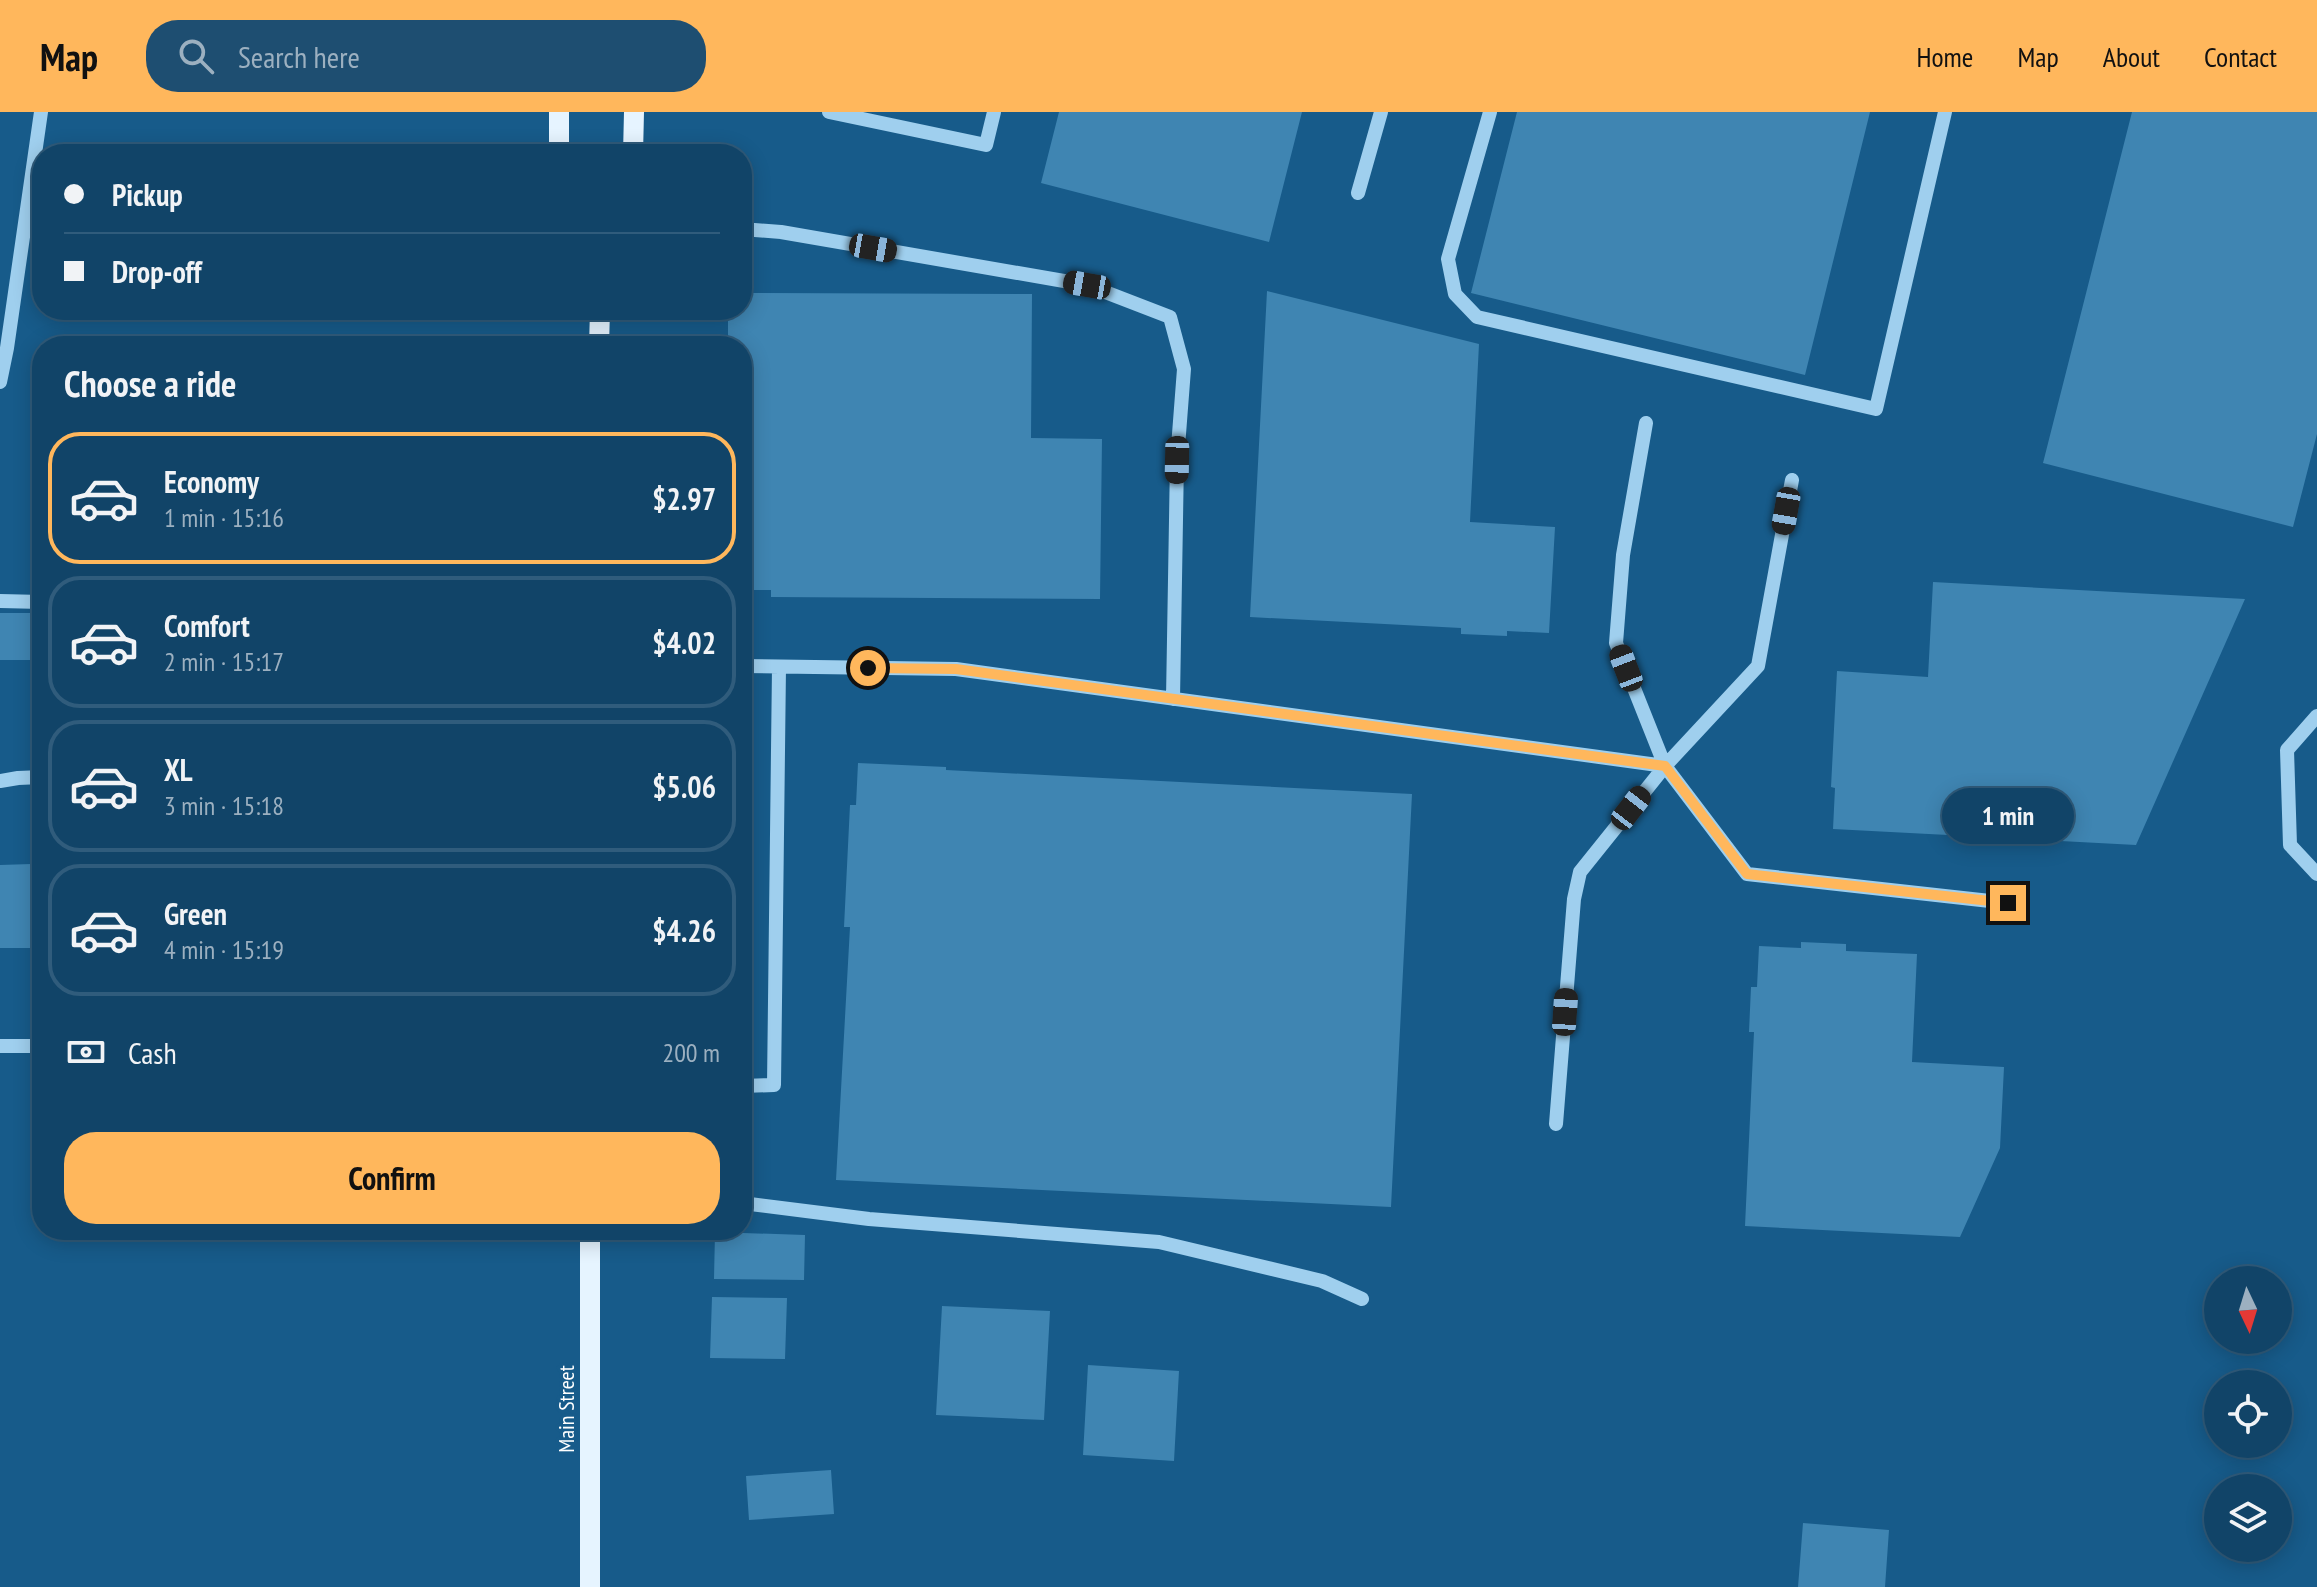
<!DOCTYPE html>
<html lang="en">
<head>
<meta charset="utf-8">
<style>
  :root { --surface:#114468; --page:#1e4e71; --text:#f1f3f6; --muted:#9cb0c0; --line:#305c7c; --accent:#ffb75c }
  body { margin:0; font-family:"PT Sans Narrow",sans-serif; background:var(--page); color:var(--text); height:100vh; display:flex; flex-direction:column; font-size:30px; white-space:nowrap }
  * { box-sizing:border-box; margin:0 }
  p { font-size:26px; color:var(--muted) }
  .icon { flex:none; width:44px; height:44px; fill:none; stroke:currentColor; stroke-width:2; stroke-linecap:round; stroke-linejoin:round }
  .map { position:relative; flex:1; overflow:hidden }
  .panel { position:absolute; left:32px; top:224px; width:720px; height:904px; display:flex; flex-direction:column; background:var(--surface); border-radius:32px; box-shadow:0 4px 20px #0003,0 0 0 2px var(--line) }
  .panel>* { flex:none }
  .banner { position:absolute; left:32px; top:32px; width:720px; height:176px; border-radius:32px; box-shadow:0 4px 20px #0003,0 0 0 2px var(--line); display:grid; align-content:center; height:176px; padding:0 32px; background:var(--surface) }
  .needle { width:52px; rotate:176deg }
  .tools { position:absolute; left:2204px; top:1154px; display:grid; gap:16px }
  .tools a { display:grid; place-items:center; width:88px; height:88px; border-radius:50%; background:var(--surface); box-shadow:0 4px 20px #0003,0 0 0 2px var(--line); font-size:40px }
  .end { position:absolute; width:36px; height:36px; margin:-18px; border:10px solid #ffb75c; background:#111; box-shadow:0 0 0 4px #111 }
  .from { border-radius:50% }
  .bubble { position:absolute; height:56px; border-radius:28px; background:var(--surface); box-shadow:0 4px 20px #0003,0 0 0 2px var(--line); font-size:26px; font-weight:600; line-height:56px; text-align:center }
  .car { position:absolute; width:24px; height:48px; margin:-24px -12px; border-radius:10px; box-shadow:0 0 6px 2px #0007; background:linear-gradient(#222 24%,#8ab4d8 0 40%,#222 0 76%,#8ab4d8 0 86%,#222 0) }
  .banner b { display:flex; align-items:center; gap:28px; height:76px; font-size:30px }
  .banner b+b { border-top:2px solid var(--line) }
  .banner i { width:20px; height:20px; background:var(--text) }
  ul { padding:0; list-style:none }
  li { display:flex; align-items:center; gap:24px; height:132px; margin:0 16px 12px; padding:0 16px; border:4px solid var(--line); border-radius:32px }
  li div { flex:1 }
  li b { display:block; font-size:30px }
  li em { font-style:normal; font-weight:600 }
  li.active { border-color:var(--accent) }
  li>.icon { width:72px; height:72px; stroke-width:1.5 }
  h2 { padding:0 32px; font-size:36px; line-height:96px }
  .pay { display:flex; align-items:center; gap:20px; height:88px; padding:0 32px; font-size:30px }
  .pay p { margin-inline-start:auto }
  .primary-button { display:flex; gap:16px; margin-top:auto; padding:16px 32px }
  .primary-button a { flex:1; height:92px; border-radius:32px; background:var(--accent); color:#111; font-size:32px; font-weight:600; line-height:92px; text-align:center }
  header { display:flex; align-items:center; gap:48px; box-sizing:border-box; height:112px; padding:0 40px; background:var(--accent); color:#111 }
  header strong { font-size:38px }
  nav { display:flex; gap:44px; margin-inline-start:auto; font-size:28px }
  .search { width:560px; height:72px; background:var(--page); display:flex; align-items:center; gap:20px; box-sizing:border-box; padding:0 28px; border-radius:32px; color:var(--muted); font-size:30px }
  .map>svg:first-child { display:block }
</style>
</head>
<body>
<header>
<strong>Map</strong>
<div class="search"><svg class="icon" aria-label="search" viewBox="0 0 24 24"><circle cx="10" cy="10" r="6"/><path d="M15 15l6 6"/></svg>Search here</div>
<nav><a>Home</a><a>Map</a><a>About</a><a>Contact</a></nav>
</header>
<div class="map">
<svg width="2317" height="1475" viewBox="0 0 2317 1475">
  <rect width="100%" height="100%" fill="#175b8a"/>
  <path fill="#3f85b2" d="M1059,0H1302L1269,130L1041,71Z
    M1517,0H1870L1805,263L1471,181Z
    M2132,0H2317V322L2293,415L2043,351Z
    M1267,179L1479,232L1470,410L1555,415L1549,521L1507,519V524L1461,522V516L1250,505Z
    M742,181L1032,182L1031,326L1102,327L1100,487L771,485V478H742V234H728V198H742Z
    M1933,470L2245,487L2136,733L1833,717L1835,676L1831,675L1837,559L1928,565Z
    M0,501H42V548H0Z
    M858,651L946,655V658L1412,682L1391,1095L836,1068L850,815H844L850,693H856Z
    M31,752V765H42V829L32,828V836H0V753Z
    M1801,830L1846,832V839L1917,842L1912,950L2004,955L2000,1036L1960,1125L1745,1114L1754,920H1749L1751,875H1757L1759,834L1801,836Z
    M715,1120L805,1123L804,1168L714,1167Z
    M712,1185L787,1186L785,1247L710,1246Z
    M942,1194L1050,1199L1044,1308L936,1303Z
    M1088,1253L1179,1259L1174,1349L1083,1343Z
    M831,1358L834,1402L749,1408L746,1364Z
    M1803,1411L1889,1418L1885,1475H1798Z"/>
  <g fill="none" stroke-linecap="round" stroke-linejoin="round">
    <path stroke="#9fcfee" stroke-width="14" d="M829,0L986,33L994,0
      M1490,0L1448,147L1455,182L1477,205L1876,297L1945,0
      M1358,81L1381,0
      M742,117L781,120L1087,173L1170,205L1184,257L1177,348L1173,587
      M0,270L7,236L41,0
      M1646,311L1623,443L1616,531L1665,654
      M0,489L42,490
      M742,554L956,557L1665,654L1747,762L2008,791
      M2317,604L2287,638L2290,733L2317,762
      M0,669L18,666L42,665
      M0,934H42
      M742,974L774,973L779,555
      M1556,1012L1574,787L1580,760L1665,654L1758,554L1792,368
      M742,1091L869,1107L1159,1130L1322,1169L1362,1187"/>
    <path stroke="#e6f4ff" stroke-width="20" d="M559,42V0
      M633,42L634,0
      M599,234L600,198
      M590,1118V1475"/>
  </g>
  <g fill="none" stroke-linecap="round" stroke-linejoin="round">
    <path stroke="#ffb75c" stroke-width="10" d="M868,556L956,557L1665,654L1747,762L2008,791"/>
  </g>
  <g text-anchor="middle" stroke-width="7" stroke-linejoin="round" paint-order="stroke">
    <g font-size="22" fill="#fff" stroke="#175b8a">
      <text transform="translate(566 1297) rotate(-90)" y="8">Main Street</text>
    </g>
  </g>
</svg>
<div class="tools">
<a><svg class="needle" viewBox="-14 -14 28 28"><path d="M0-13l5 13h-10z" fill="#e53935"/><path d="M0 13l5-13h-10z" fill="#9cb0c0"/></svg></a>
<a><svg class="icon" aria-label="locate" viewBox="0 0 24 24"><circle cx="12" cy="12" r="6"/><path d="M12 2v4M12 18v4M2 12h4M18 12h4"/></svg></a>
<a><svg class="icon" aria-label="layers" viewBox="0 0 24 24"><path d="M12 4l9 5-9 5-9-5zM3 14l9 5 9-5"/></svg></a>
</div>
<i class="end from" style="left:868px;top:556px"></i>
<i class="end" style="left:2008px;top:791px"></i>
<div class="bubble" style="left:1942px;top:676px;width:132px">1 min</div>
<i class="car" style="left:873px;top:136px;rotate:100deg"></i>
<i class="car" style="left:1087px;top:173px;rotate:280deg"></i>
<i class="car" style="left:1177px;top:348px;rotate:181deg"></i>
<i class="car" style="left:1786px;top:399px;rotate:190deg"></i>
<i class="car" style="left:1626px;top:556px;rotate:339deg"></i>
<i class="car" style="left:1631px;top:696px;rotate:38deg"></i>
<i class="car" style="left:1565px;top:900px;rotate:4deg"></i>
<div class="banner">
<b><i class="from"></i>Pickup</b>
<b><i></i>Drop-off</b>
</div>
<section class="panel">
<h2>Choose a ride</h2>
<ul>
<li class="active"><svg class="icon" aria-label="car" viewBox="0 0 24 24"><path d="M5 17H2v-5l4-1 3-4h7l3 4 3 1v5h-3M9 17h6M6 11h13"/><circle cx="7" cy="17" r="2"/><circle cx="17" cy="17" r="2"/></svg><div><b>Economy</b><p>1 min · 15:16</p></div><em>$2.97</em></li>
<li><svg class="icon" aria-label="car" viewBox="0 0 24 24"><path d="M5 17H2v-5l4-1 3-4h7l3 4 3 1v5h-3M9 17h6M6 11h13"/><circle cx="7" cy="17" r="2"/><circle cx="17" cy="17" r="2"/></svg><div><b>Comfort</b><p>2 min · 15:17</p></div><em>$4.02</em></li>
<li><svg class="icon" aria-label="car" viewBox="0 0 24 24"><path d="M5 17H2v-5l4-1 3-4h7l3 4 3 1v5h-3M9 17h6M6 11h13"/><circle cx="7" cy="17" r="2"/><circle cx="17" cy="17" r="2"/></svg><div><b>XL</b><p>3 min · 15:18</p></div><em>$5.06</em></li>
<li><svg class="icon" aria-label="car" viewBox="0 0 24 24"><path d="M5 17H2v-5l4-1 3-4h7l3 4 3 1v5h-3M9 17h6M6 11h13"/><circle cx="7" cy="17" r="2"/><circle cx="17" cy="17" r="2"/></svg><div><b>Green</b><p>4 min · 15:19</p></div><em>$4.26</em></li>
</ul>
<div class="pay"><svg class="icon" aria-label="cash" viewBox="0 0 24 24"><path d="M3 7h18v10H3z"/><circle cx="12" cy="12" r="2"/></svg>Cash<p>200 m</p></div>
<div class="primary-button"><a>Confirm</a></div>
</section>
</div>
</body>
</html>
